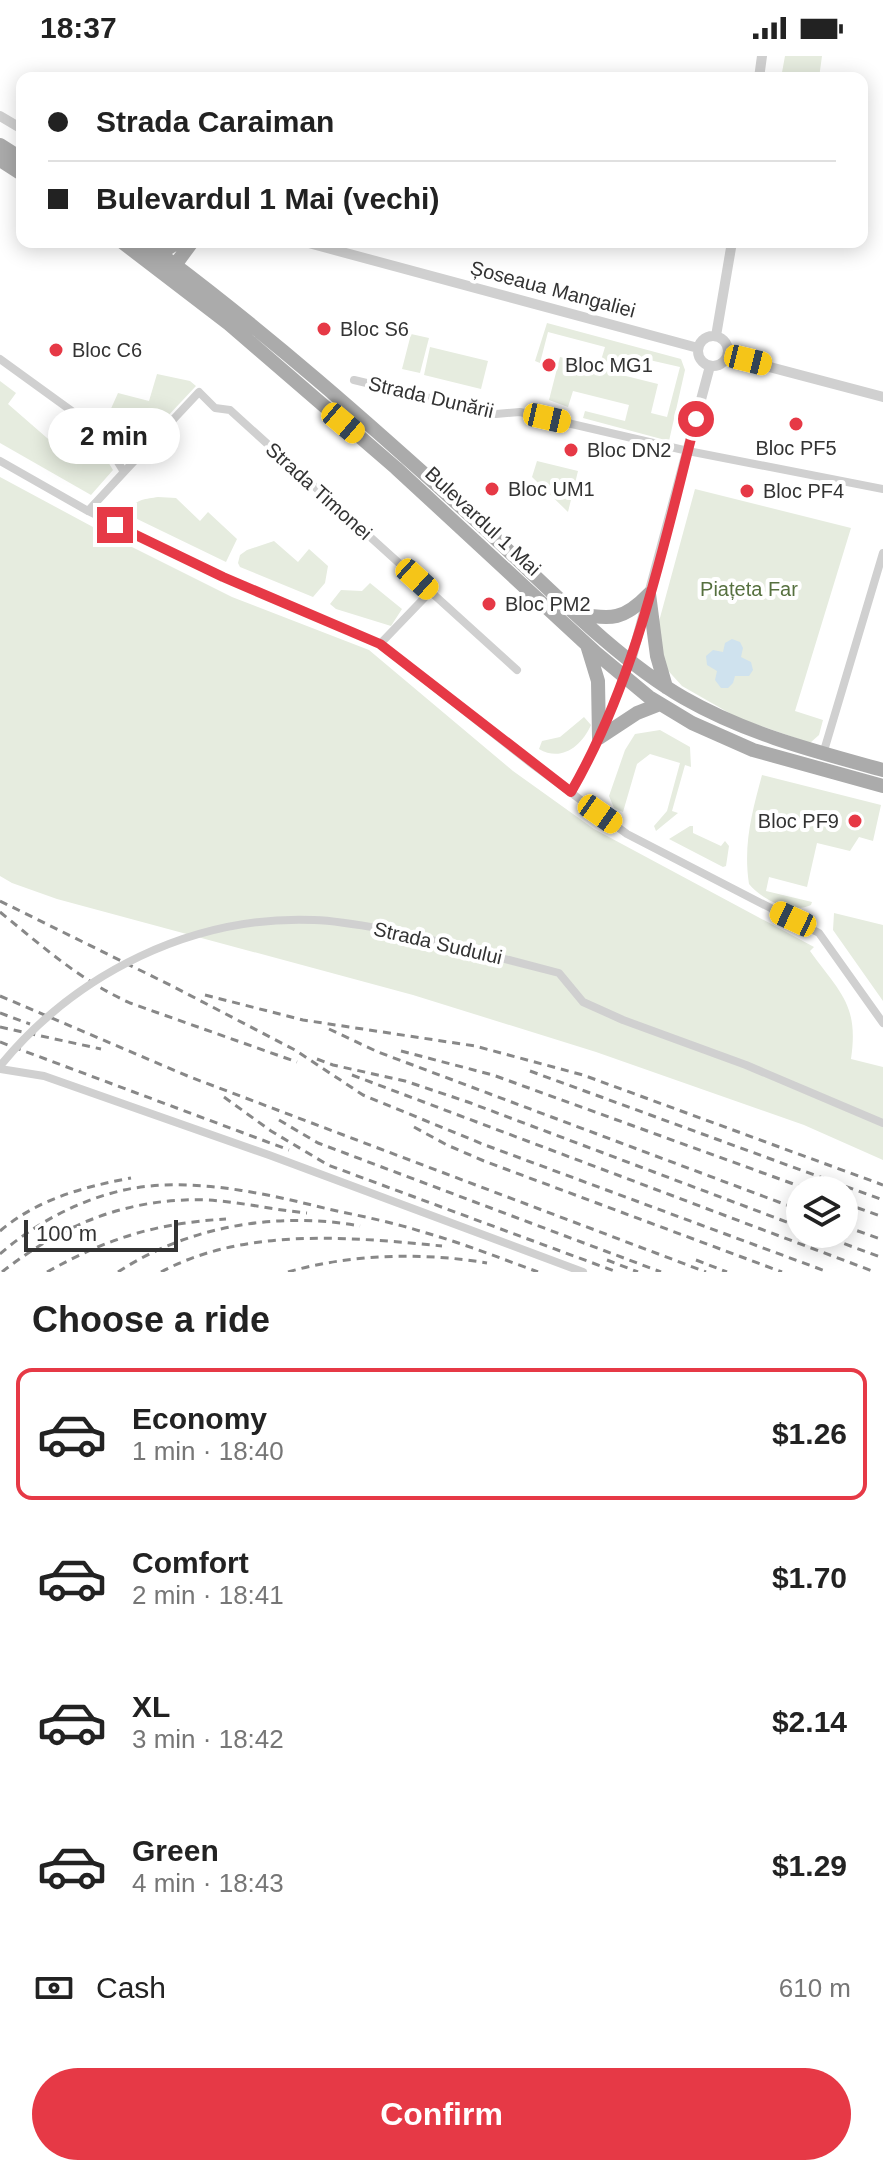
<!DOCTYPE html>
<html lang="en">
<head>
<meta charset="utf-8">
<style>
  :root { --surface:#fff; --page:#f6f6f6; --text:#222; --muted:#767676; --line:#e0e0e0; --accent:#e63946 }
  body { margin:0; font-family:Arial,sans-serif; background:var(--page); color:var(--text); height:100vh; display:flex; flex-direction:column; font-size:30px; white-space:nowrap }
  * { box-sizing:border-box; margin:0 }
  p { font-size:26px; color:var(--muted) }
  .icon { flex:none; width:44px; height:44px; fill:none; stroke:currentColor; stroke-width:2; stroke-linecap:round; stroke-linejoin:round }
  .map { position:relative; height:1216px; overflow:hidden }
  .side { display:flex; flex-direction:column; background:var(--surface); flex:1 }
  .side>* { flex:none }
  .top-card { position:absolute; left:16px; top:16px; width:852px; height:176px; border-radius:16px; box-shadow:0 4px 20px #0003; display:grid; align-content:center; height:176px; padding:0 32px; background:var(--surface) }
  .buttons { position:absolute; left:786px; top:1120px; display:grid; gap:16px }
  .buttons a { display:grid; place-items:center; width:72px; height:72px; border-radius:50%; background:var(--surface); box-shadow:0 4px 20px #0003; font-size:40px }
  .scale { position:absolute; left:24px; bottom:20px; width:154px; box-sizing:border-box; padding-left:8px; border:4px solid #333; border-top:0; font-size:22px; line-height:28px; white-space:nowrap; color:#333; -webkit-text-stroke:6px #fff; paint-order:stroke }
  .end { position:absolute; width:36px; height:36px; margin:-18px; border:10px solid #e63946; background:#fff; box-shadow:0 0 0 4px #fff }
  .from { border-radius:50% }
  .bubble { position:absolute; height:56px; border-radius:28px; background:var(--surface); box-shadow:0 4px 20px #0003; font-size:26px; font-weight:800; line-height:56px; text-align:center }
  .car { position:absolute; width:24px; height:48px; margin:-24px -12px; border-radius:10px; box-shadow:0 0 6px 2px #0007; background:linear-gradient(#f5c518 24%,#345 0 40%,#f5c518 0 76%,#345 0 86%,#f5c518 0) }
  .top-card b { display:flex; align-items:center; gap:28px; height:76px; font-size:30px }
  .top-card b+b { border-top:2px solid var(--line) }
  .top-card i { width:20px; height:20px; background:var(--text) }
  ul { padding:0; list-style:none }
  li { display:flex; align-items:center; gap:24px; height:132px; margin:0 16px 12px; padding:0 16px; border:4px solid transparent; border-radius:16px }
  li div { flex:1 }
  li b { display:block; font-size:30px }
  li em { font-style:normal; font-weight:800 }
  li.selected { border-color:var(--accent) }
  li>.icon { width:72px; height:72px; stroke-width:1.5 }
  h2 { padding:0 32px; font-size:36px; line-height:96px }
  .pay { display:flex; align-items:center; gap:20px; height:88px; padding:0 32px; font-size:30px }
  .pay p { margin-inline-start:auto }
  .button { display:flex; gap:16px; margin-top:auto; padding:16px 32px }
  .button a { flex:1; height:92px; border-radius:48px; background:var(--accent); color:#fff; font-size:32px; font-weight:800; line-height:92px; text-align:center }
  .status { display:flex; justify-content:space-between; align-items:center; height:56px; padding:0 40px; background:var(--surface); direction:ltr }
  .status svg { height:22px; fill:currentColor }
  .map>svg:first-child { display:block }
</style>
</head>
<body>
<div class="status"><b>18:37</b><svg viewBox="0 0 49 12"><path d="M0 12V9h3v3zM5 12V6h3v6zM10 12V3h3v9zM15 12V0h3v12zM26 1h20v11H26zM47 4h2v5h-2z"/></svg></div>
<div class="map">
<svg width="883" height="1216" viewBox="0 0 883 1216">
  <rect width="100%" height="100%" fill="#fff"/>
  <path fill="#e6ecdf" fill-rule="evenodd" d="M785,0H822L819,22H781Z
    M547,267L681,303L685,314L669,385L583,362L585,355L625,365L629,349L573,335L568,351L549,344L560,301L599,311L605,291L548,276L540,307L535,305ZM623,298L680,311L667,361L651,357L658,328L618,318Z
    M411,278L429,282L420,317L402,313Z
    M430,291L488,305L481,333L424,319Z
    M157,318L190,325L196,330L166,362L157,355C142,366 122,380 105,366L118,337L149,345Z
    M0,325L16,337L8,348L70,402L91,378L113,414L91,439L0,387Z
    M537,405L578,415L568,456L532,421Z
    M0,421L106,478L232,541L369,594L513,715L594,773L814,891L810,895C840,937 859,948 851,1003L883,1011V1104L804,1069L596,996L413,939L57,843L12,827L0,820Z
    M695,433L851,472L795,655L823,664L819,679L810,687L738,662L682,630L663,609L658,569Z
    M158,441L176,442L200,465L208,456L237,483L226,506L133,461L130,455C135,443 146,443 158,441Z
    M274,485L298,506L309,493L328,510L325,527L313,541L240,511L238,507L240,499L247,494Z
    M370,527L402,553L391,570L336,553L330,548L341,534L362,535Z
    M584,661L591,669C581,691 561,706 539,693L542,685L560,681Z
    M660,674L690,691L691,711L685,709L672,755L678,757L656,775L654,770L667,755L680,707L650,698L637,708L623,756L614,752L609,740L625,694L635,678Z
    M762,719L881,749L873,785L859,781L850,795L817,787L807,831L769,821L766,835L812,846L811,849C792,858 762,844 749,828C743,789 752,756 762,719Z
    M690,770H693V777L721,790L725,785L729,790L726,810L723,811L669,783Z
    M834,857L883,869V945L833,874Z"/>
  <path fill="#cfe2ee" d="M732,583L740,586L743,592L741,601L751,606L753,614L749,620H735L733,627L728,632H721L715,624L717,615L707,609L706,600L713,594L723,596L725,587Z"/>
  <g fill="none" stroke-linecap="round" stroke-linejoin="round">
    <path stroke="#d0d0d0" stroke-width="8" d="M0,303L98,374L124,416L88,455
      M354,324L496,358L520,356L688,395L883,433
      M0,405L88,455L223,521L380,588L532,708L627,778L819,877L883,967
      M124,416L199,336L215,352L230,354L517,614
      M380,588L431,535
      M823,698L883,497
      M571,736L599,682L631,605
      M405,877L559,917L583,946L623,964L746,1009L883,1067
      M0,1013L44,1020L269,1099L583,1216"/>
    <path stroke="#d0d0d0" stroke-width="10" d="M759,22L762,0
      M0,60L22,73
      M305,186L698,292
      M698 295a15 15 0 1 1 30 0a15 15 0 1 1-30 0Z
      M716,280L732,186
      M728,300L883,341
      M631,605L710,310"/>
    <path stroke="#ababab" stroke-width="14" d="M0,89L22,103
      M0,104L22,118
      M122,186L229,268L396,412L596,597L649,641L692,667L753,694L883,730
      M144,186C263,273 373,371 482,470C543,526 613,601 684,642C747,678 814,695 883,714
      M155,194H165L178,186
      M168,211L178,205L192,186
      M649,538L657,600L666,631
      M578,557C611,565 625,563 649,538
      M587,589L598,625L599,682
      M599,682L637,657L660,648"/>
    <path stroke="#888" stroke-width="3" stroke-dasharray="8 6" stroke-linecap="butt" d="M0,845L174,931L295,994L363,1039L485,1089L828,1216
      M0,856C42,890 81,925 130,947L297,1006
      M205,939L303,964L475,990L583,1019L883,1129
      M0,940L190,1021L706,1216
      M0,957L30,968
      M0,971L101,993
      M329,973L378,996L800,1154
      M0,986L289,1094
      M401,995L493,1019L810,1134
      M317,1003L333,1009L405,1025L468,1046L800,1171
      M530,1015L883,1144
      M352,1019L875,1216
      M224,1041L271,1075L328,1109L617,1216
      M279,1064L318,1087L661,1216
      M414,1071L447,1089L484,1105L782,1216
      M844,1147L883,1161
      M844,1170L883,1184
      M0,1175C38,1143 83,1131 131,1122
      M818,1178L883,1202
      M0,1198C34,1168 79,1144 124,1134C189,1120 264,1137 328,1153C360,1160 392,1166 423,1176C462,1187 500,1202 538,1216
      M607,1204L638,1216
      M696,1204L727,1216
      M2,1216C63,1168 129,1141 208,1144C241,1146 274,1154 307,1157
      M47,1216C108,1182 157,1167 226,1163
      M118,1216C188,1170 278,1155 360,1170
      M161,1216C245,1171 350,1181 442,1190
      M288,1216C350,1198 423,1196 487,1207"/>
    <path stroke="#d0d0d0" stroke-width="8" d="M0,1010C76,917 193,859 314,864C345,865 375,872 405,877"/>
  </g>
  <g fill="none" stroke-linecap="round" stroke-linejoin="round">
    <path stroke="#e63946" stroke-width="10" d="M115,469L223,521L380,588L571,736C637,622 663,490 696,363"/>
  </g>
  <g fill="#e63946" stroke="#fff" stroke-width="3">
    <circle cx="324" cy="273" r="8"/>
    <circle cx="56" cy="294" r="8"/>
    <circle cx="549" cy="309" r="8"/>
    <circle cx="796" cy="368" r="8"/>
    <circle cx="571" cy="394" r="8"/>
    <circle cx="492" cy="433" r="8"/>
    <circle cx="747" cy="435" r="8"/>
    <circle cx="489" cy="548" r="8"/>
    <circle cx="855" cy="765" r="8"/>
  </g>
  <g text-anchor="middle" stroke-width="8" stroke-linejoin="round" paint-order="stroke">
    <g font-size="20" fill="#333" stroke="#fff">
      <text transform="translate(553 233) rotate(15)" y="7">Șoseaua Mangaliei</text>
      <text transform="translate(431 341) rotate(13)" y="7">Strada Dunării</text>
      <text transform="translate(319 435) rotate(42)" y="7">Strada Timonei</text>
      <text transform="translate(483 465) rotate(43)" y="7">Bulevardul 1 Mai</text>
      <text transform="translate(438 887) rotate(13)" y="7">Strada Sudului</text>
    </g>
    <g font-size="20" fill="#333" stroke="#fff" text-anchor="start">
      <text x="340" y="280">Bloc S6</text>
      <text x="72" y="301">Bloc C6</text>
      <text x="565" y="316">Bloc MG1</text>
      <text x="796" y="399" text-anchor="middle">Bloc PF5</text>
      <text x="587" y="401">Bloc DN2</text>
      <text x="508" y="440">Bloc UM1</text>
      <text x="763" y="442">Bloc PF4</text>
      <text x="505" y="555">Bloc PM2</text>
      <text x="839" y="772" text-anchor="end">Bloc PF9</text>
    </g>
    <g font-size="20" fill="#56703f" stroke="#fff">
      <text x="749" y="540">Piațeta Far</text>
    </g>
  </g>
</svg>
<div class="buttons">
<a><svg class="icon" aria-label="layers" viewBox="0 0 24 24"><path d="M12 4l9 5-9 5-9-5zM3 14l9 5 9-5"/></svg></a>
</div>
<div class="scale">100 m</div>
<i class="end from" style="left:696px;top:363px"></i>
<i class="end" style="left:115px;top:469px"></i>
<div class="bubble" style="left:48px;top:352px;width:132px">2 min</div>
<i class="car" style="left:748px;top:304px;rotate:104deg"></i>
<i class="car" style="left:547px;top:362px;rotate:103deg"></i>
<i class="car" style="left:343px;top:367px;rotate:130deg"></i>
<i class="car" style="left:417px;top:523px;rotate:132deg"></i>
<i class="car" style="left:600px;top:758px;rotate:125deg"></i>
<i class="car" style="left:793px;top:863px;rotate:295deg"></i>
<div class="top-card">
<b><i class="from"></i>Strada Caraiman</b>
<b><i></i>Bulevardul 1 Mai (vechi)</b>
</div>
</div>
<section class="side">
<h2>Choose a ride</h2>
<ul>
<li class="selected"><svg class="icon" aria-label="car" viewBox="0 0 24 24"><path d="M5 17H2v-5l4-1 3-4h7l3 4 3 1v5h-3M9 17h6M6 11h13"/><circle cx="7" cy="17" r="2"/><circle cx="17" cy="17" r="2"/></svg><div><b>Economy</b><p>1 min · 18:40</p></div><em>$1.26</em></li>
<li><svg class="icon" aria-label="car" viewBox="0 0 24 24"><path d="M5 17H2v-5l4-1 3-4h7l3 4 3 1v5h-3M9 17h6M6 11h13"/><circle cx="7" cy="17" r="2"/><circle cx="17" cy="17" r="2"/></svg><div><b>Comfort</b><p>2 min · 18:41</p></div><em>$1.70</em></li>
<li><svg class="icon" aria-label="car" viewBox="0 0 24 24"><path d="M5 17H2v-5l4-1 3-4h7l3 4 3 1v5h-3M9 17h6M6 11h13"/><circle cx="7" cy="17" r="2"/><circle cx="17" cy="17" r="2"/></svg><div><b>XL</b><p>3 min · 18:42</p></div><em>$2.14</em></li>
<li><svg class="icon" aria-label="car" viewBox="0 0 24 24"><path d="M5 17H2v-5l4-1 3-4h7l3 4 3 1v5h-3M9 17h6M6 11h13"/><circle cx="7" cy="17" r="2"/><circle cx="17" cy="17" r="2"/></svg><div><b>Green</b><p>4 min · 18:43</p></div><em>$1.29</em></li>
</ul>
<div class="pay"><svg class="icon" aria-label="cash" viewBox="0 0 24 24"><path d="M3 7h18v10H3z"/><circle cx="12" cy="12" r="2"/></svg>Cash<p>610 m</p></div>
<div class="button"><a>Confirm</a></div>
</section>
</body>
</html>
